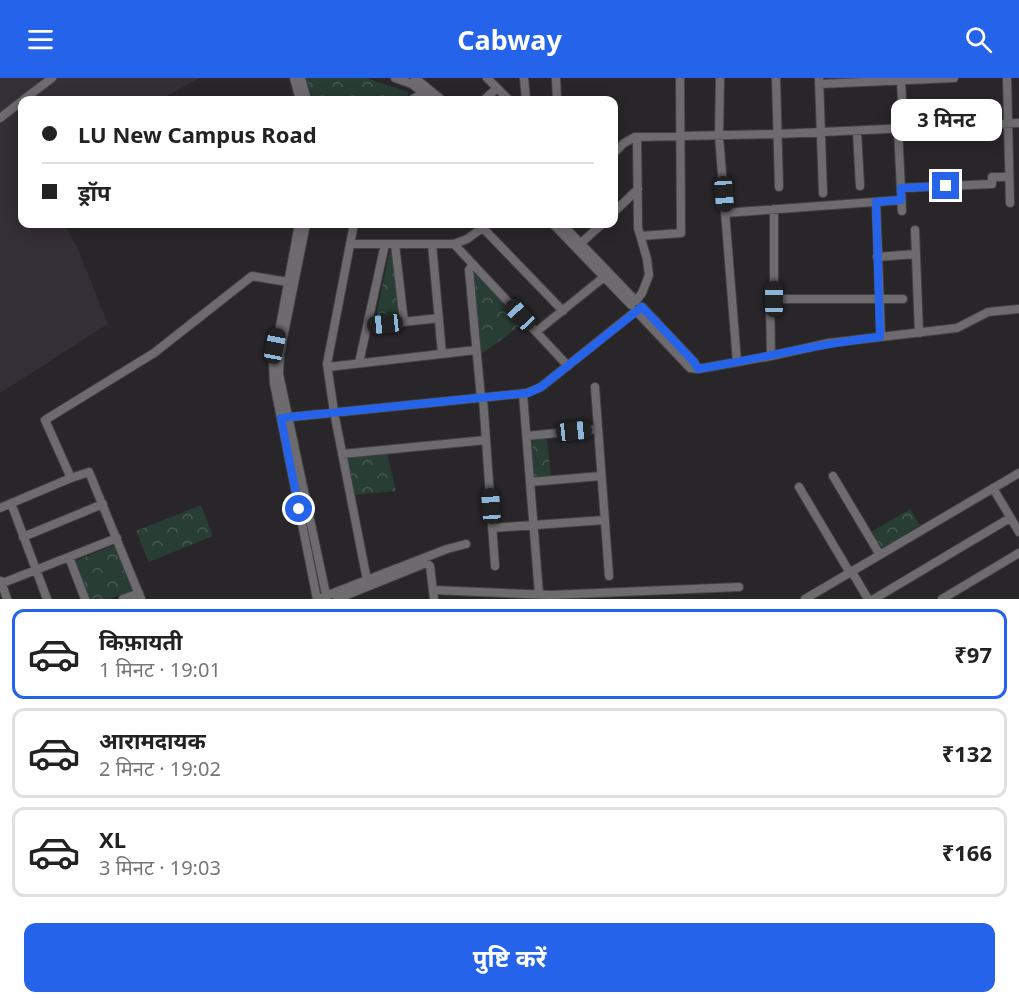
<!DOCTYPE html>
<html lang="hi">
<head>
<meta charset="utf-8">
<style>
  :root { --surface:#fff; --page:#f6f6f6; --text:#222; --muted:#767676; --line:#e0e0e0; --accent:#2563eb }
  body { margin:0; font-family:"Noto Sans","Noto Sans Devanagari",sans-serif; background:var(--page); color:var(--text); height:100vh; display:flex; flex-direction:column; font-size:22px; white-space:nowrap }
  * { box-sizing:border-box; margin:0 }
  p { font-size:20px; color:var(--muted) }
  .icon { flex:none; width:33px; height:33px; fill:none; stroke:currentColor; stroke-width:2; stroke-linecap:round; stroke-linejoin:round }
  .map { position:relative; height:521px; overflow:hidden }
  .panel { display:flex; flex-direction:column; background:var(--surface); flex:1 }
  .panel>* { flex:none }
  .hud { position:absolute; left:18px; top:18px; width:600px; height:132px; border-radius:12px; box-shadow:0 3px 15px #0003; display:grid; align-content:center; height:132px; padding:0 24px; background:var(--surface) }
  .end { position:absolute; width:27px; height:27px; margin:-14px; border:8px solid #2563eb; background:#fff; box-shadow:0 0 0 3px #fff }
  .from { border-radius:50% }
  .bubble { position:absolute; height:42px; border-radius:12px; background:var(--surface); box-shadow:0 3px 15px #0003; font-size:20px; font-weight:700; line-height:42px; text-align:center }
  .car { position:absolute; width:18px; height:36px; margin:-18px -9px; border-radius:8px; box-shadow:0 0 4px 2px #0007; background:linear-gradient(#222 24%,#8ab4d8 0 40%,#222 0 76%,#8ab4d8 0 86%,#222 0) }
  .hud b { display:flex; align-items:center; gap:21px; height:57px; font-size:22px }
  .hud b+b { border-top:2px solid var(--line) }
  .hud i { width:15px; height:15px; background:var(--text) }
  ul { padding:10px 0 0; list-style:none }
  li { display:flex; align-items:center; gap:18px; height:90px; margin:0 12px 9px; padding:0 12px; border:3px solid var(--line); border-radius:12px }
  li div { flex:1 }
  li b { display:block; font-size:22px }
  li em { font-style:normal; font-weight:700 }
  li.selected { border-color:var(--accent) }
  li>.icon { width:54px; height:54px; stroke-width:1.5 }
  .cta { display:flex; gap:12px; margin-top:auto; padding:12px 24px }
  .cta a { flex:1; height:69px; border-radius:12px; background:var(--accent); color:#fff; font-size:24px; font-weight:700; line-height:69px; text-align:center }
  header { display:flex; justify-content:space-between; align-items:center; height:78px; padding:0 24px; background:var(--accent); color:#fff; font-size:27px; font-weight:700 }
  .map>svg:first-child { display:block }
</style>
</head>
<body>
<header><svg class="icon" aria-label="menu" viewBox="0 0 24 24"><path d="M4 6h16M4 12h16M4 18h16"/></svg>Cabway<svg class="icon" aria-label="search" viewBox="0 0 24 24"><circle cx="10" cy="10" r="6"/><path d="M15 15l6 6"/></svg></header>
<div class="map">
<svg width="1019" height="521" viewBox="0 0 1019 521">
  <defs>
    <pattern id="park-crowns" width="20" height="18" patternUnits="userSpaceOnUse" patternTransform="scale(1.5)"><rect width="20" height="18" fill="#283d33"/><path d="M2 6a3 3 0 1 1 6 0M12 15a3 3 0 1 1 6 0" fill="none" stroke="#485a51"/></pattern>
  </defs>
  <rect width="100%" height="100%" fill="#282629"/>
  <path fill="#342f36" d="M0,0H200L159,22H134L132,19L126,22H22V146H64L78,171L108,246L0,315Z"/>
  <path fill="url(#park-crowns)" d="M306,0H366L408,14V22H313Z
    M392,171L400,239L375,243L390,172Z
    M474,195L523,246L481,276Z
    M547,360L551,399L534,400L532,361Z
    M387,375L396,413L354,417L345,379Z
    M201,427L213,458L149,484L136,453Z
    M910,431L920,447L881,471L871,454Z
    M115,467L132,512L110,521H90L75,483Z"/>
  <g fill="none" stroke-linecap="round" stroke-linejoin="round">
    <g stroke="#434144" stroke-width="10">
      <path id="minor" d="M294,0L300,22
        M301,0L307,22
        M395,0L412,6L431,22
        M415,0L442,22
        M487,0L509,22
        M524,0L526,22
        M556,0L557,22
        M720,0L719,58L737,284
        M776,0L779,109
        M819,0L823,115
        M901,0L903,50
        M1007,0L1010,125
        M819,6L954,0
        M23,22L52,0
        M411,22L425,14
        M484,22L497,10
        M0,40L22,23
        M898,51L902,133
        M857,53L860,108
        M614,75L624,65L635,59L778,56L1019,45
        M901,110L992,106V99H1009
        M876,124L881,259
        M614,134L638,111
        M725,135L901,122
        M299,146L273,286L274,305L317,521
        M306,146L280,275L279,296L327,521
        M354,146L327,286L334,334L367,502
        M479,146L563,233
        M553,146L631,227
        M562,146L636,223L642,215L649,197L647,181L638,150L637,59
        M915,152L919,255
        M641,158L681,155L680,0
        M581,165L602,146
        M350,166H454L467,161L488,146
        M395,166L404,244
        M432,166L442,276
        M454,166L568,288
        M877,179L916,176
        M473,186L469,192L481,320
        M774,221V131
        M642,229L694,284L698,291
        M367,248L439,240
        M536,254L604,199
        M771,278L770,221H903
        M359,285L385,166
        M328,289L476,272
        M595,309L609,498
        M523,316L539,516
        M483,320L495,488
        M281,340L527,315L541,309L636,233L690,290L698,291L771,278L829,265L957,250L988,234L1019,231
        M527,358L598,351
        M342,376L486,362
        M833,398L880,477
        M71,400L89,394L141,521
        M530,404L601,398
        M799,409L850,495
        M993,410L1019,454
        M11,425L47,521
        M0,430L71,400L45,342L154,275L252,198L294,205
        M492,450L605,442
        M23,459L103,426
        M69,479L85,521
        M852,494L868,521
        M1,503L7,521
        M0,506L117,460
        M433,512L550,517L739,509
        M323,519L447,471L466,466
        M123,521L139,515
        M337,521L426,485L430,488L434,521
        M805,521L1019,395
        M874,521L1010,440
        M942,521L1019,475"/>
    </g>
    <use href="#minor" stroke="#6d6b6e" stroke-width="8"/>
  </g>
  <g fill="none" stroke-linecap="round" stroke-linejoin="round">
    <path stroke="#2563eb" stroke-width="8" d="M299,431L281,340L528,315L541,309L642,229L694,284L698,291C759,281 819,265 880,259L876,124L901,122V110L946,108"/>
  </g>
</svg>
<i class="end from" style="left:299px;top:431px"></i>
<i class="end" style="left:946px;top:108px"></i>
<div class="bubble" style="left:891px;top:21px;width:111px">3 मिनट</div>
<i class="car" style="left:724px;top:116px;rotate:176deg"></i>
<i class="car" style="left:774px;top:221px;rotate:0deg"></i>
<i class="car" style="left:520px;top:237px;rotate:317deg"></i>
<i class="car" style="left:385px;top:246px;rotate:264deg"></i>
<i class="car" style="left:275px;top:268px;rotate:11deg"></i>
<i class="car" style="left:574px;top:353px;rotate:84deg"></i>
<i class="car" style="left:491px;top:428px;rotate:356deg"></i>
<div class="hud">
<b><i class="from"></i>LU New Campus Road</b>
<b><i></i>ड्रॉप</b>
</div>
</div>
<section class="panel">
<ul>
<li class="selected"><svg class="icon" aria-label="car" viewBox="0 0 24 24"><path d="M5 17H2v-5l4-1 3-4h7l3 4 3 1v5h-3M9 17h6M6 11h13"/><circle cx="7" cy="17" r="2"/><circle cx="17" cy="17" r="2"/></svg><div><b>किफ़ायती</b><p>1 मिनट · 19:01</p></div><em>₹97</em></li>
<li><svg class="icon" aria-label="car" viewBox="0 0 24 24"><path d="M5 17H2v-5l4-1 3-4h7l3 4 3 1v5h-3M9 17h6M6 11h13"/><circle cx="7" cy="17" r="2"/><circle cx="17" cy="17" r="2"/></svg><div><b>आरामदायक</b><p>2 मिनट · 19:02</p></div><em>₹132</em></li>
<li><svg class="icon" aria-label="car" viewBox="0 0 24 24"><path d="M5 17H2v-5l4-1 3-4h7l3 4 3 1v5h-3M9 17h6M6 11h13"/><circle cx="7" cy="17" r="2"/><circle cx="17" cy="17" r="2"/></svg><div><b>XL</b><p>3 मिनट · 19:03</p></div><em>₹166</em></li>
</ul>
<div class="cta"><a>पुष्टि करें</a></div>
</section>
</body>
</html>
